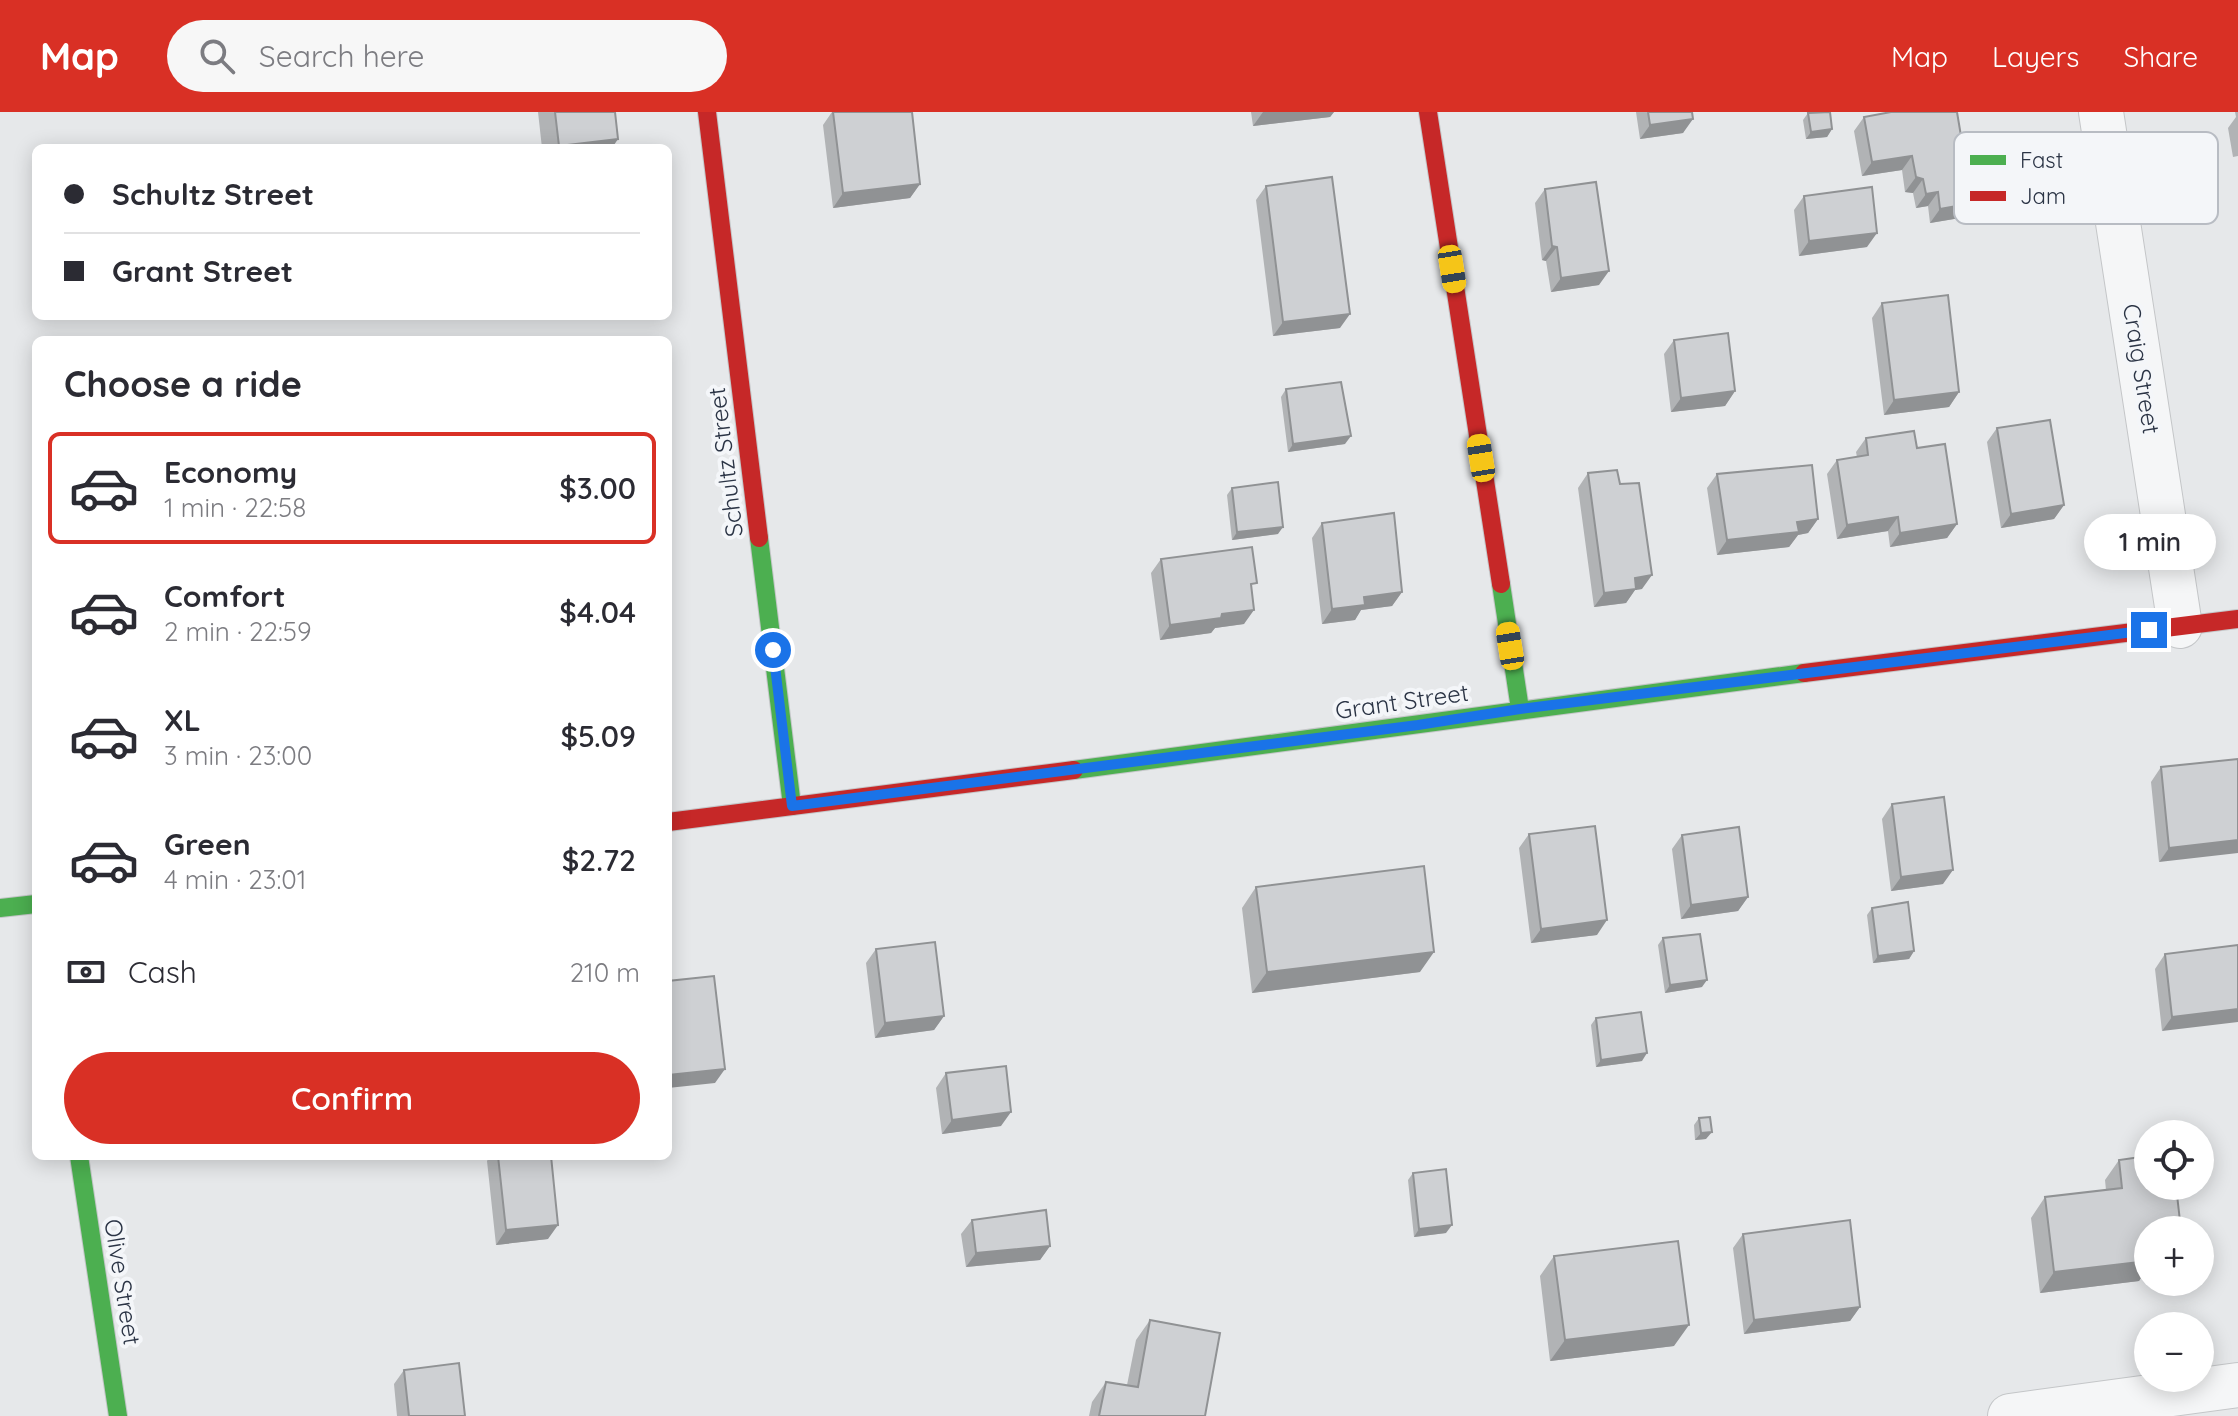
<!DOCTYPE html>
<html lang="en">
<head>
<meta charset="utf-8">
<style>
  :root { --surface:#fff; --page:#f7f7f7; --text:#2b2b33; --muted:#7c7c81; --line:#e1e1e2; --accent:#d93025 }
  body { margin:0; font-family:Quicksand,sans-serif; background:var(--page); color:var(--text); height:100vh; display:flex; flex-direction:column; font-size:30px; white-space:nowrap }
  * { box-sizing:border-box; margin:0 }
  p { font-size:26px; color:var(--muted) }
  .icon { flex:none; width:44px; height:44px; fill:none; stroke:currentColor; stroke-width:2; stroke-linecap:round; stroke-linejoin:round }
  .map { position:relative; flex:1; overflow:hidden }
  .details { position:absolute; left:32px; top:224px; width:640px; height:824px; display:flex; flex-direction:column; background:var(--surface); border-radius:12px; box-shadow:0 4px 20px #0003 }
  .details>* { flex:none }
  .banner { position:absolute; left:32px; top:32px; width:640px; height:176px; border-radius:12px; box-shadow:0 4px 20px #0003; display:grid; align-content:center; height:176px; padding:0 32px; background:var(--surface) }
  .tools { position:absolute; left:2134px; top:1008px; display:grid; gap:16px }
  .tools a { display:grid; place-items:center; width:80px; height:80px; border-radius:50%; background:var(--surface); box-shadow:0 4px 20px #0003; font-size:40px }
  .end { position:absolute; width:36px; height:36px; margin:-18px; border:10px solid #1a73e8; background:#fff; box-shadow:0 0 0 4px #fff }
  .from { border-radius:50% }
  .bubble { position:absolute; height:56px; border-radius:28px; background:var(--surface); box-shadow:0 4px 20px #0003; font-size:26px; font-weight:600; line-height:56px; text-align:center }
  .car { position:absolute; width:24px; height:48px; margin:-24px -12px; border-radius:10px; box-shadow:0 0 6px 2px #0007; background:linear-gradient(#f5c518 24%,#345 0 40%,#f5c518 0 76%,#345 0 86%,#f5c518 0) }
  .banner b { display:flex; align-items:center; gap:28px; height:76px; font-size:30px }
  .banner b+b { border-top:2px solid var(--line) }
  .banner i { width:20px; height:20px; background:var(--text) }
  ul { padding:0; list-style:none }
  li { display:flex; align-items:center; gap:24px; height:112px; margin:0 16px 12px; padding:0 16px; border:4px solid transparent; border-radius:12px }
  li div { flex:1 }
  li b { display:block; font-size:30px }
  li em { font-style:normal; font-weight:600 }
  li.on { border-color:var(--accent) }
  li>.icon { width:72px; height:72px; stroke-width:1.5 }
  h2 { padding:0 32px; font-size:36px; line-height:96px }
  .pay { display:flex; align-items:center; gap:20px; height:88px; padding:0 32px; font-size:30px }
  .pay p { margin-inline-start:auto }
  .cta { display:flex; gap:16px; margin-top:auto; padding:16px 32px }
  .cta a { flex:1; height:92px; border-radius:48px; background:var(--accent); color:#fff; font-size:32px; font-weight:600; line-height:92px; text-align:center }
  header { display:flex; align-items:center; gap:48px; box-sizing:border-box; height:112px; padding:0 40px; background:var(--accent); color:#fff }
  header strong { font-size:38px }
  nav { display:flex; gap:44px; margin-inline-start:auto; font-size:28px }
  .search { width:560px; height:72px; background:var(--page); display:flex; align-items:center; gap:20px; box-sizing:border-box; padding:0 28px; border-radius:44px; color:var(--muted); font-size:30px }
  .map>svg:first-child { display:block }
</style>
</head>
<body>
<header>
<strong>Map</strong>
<div class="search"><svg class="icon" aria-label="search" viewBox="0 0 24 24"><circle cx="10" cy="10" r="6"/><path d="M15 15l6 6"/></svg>Search here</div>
<nav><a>Map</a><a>Layers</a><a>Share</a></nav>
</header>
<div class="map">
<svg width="2238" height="1304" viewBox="0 0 2238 1304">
  <rect width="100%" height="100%" fill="#e6e8ea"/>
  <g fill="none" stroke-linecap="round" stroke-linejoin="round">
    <g stroke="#c4c6c8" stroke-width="46">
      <path id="street" d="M2101,0L2180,514
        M2010,1304L2238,1273"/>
    </g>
    <g stroke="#c4c6c8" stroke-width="20">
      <path id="fast" d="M759,426L792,694
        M1501,472L1520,597
        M1074,658C1317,626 1560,592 1804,561
        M0,796L36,792
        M79,1044L118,1304"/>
    </g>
    <g stroke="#c4c6c8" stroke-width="20">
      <path id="jam" d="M707,0L759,426
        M1428,0L1501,472
        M1804,561L2238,507
        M668,710L1074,658"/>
    </g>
    <use href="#street" stroke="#f5f6f7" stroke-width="44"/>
    <use href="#fast" stroke="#4caf50" stroke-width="18"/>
    <use href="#jam" stroke="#c62828" stroke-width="18"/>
  </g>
  <path fill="#b1b3b5" d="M538,0H615L612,36H542Z
    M832,0H912L920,72L910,86L833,96L823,13Z
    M1251,0H1334L1330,5L1253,14Z
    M1636,0H1692L1683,21L1640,27Z
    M2235,0H2238V44L2233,45L2228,16L2236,5Z
    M1808,1L1832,17L1827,25L1806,27L1803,8Z
    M1864,5L1962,30L2018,83L2008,98L1930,111L1928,94L1916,96L1913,81L1905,80L1902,58L1862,64L1854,19Z
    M1266,74L1340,216L1273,224L1256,88Z
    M1545,77L1599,173L1551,180L1546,149L1542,148L1535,91Z
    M1804,84L1867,135L1799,144L1794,98Z
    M1882,191L1959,280L1949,295L1884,303L1872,206Z
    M1674,228L1735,279L1725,294L1671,300L1664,242Z
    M1286,277L1345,332L1288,340L1281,285Z
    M1997,316L2064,393L2054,407L2001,416L1987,330Z
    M1866,326L1917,336L1957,412L1947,426L1890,435L1888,419L1837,427L1827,362L1837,348L1857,345L1856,340Z
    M1588,361L1620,372L1642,477L1635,478L1626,491L1594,495L1578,376Z
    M1717,362L1818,407L1808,421L1798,423L1789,435L1717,443L1707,376Z
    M1232,376L1278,422L1232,428L1227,383Z
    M1322,411L1402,480L1392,494L1361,498L1355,508L1322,512L1312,426Z
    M1161,447L1252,478L1244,512L1215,516L1211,521L1160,528L1151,461Z
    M2238,647L2159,750L2151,670L2161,655Z
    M1892,692L1943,772L1891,779L1882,707Z
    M1529,722L1597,823L1531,831L1519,736Z
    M1682,723L1748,785L1738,799L1681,807L1672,737Z
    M1256,775L1420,860L1252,881L1242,796Z
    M1872,796L1914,839L1909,847L1873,851L1867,803Z
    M1663,826L1702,875L1665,881L1658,833Z
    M2238,833L2162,919L2155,857L2165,842Z
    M876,837L944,904L934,918L875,926L866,851Z
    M1596,906L1642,949L1596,955L1591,913Z
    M946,961L1001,1014L942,1022L936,976Z
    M1699,1006L1706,1027L1695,1028L1694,1013Z
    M490,1044H551L548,1127L496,1133L487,1049Z
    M2119,1048L2148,1118V1155L2139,1169L2040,1181L2031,1106L2045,1085L2106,1078L2105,1068Z
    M1413,1061L1446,1121L1414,1125L1408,1068Z
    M972,1108L1050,1134L1040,1148L966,1155L961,1122Z
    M1743,1122L1860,1195L1850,1209L1744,1222L1733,1136Z
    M1554,1144L1674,1234L1550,1249L1540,1164Z
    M1150,1208L1205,1304H1089L1092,1290L1106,1270L1127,1273L1136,1228Z
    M404,1258L465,1304H397L394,1272Z"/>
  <path fill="#909294" d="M1263,0H1334L1330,5L1253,14Z
    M1693,7L1683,21L1640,27L1650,13Z
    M1832,17L1827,25L1806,27L1811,20Z
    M618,27L612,36H557L559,34Z
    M1912,44L1902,58L1862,64L1872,50Z
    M1916,65L1923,67L1913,81L1905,80Z
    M920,72L910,86L833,96L843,81Z
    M1938,80L1928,94L1916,96L1926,82Z
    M2018,83L2008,98L1930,111L1940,97Z
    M1877,121L1867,135L1799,144L1809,129Z
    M1552,134L1557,135L1546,149L1542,148Z
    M1609,159L1599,173L1551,180L1561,166Z
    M1350,202L1340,216L1273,224L1283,210Z
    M1735,279L1725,294L1671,300L1681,286Z
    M1959,280L1949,295L1884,303L1894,288Z
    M1351,324L1345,332L1288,340L1293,332Z
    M2064,393L2054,407L2001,416L2011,402Z
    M1898,405L1888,419L1837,427L1847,413Z
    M1818,407L1808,421L1798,423L1789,435L1717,443L1727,428L1797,410Z
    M1957,412L1947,426L1890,435L1900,421Z
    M1283,415L1278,422L1232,428L1237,420Z
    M1652,463L1642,477L1635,478L1626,491L1594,495L1604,481L1635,466Z
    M1402,480L1392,494L1361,498L1355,508L1322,512L1332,497L1364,485Z
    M1254,498L1244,512L1215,516L1211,521L1160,528L1170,513L1222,502Z
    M2238,728V741L2159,750L2169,736Z
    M1953,758L1943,772L1891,779L1901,765Z
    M1748,785L1738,799L1681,807L1691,793Z
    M1607,808L1597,823L1531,831L1541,817Z
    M1914,839L1909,847L1873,851L1878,844Z
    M1434,840L1420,860L1252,881L1267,860Z
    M1707,868L1702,875L1665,881L1670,873Z
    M2238,897V910L2162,919L2172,905Z
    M944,904L934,918L875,926L885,911Z
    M1647,941L1642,949L1596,955L1601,948Z
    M725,957L715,971L668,976V963Z
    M1011,1000L1001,1014L942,1022L952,1008Z
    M1712,1020L1706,1027L1695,1028L1701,1021Z
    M558,1113L548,1127L496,1133L506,1118Z
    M1452,1113L1446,1121L1414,1125L1419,1117Z
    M1050,1134L1040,1148L966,1155L976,1141Z
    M2148,1149V1155L2139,1169L2040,1181L2054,1160Z
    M1860,1195L1850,1209L1744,1222L1754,1208Z
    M1689,1213L1674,1234L1550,1249L1565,1228Z"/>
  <path fill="#ced0d3" stroke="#909294" stroke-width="2" d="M555,0H615L618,27L559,34Z
    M833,0H912L920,72L843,81Z
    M1648,0H1692L1693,7L1650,13Z
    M1830,0L1832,17L1811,20L1808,1Z
    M1891,0H1957L1962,30L2007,22L2018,83L1940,97L1938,80L1926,82L1923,67L1916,65L1912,44L1872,50L1864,5Z
    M1332,65L1350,202L1283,210L1266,74Z
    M1596,70L1609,159L1561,166L1557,135L1552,134L1545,77Z
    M1872,75L1877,121L1809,129L1804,84Z
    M1948,183L1959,280L1894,288L1882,191Z
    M1728,221L1735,279L1681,286L1674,228Z
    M1341,270L1351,324L1293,332L1286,277Z
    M2050,308L2064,393L2011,402L1997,316Z
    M1914,319L1917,336L1945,332L1957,412L1900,421L1898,405L1847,413L1837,348L1868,343L1866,326Z
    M1812,353L1818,407L1797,410L1799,420L1727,428L1717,362Z
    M1617,358L1620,372L1639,371L1652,463L1635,466L1636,477L1604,481L1588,361Z
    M1278,370L1283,415L1237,420L1232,376Z
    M1394,401L1402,480L1364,485L1365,493L1332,497L1322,411Z
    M1252,435L1257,471L1251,472L1254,498L1222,502L1221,506L1170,513L1161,447Z
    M2238,647V728L2169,736L2161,655Z
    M1944,685L1953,758L1901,765L1892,692Z
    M1595,714L1607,808L1541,817L1529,722Z
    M1739,715L1748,785L1691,793L1682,723Z
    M1424,754L1434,840L1267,860L1256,775Z
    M1908,790L1914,839L1878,844L1872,796Z
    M1700,822L1707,868L1670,873L1663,826Z
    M935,830L944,904L885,911L876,837Z
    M2238,833V897L2172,905L2165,842Z
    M714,864L725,957L668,963V869Z
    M1641,900L1647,941L1601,948L1596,906Z
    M1006,954L1011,1000L952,1008L946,961Z
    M1710,1005L1712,1020L1701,1021L1699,1006Z
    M498,1044H551L558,1113L506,1118Z
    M2148,1044V1074H2176L2181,1118H2148V1149L2054,1160L2045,1085L2122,1076L2119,1048Z
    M1446,1057L1452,1113L1419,1117L1413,1061Z
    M1046,1098L1050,1134L976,1141L972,1108Z
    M1850,1108L1860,1195L1754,1208L1743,1122Z
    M1678,1129L1689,1213L1565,1228L1554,1144Z
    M1150,1208L1220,1221L1205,1304H1099L1106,1270L1138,1275Z
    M459,1251L465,1304H409L404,1258Z"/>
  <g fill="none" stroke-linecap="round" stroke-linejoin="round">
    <path stroke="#1a73e8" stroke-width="10" d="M773,538L792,694L1418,613L1520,597L2149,518"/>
  </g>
  <g text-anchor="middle" stroke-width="8" stroke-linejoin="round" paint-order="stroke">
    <g font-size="24" fill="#2b3445" stroke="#f4f6f9">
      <text transform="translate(2141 257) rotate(81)" y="8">Craig Street</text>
      <text transform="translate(726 350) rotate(-97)" y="8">Schultz Street</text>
      <text transform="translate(1402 590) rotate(-8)" y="8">Grant Street</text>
      <text transform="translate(122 1170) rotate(81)" y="8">Olive Street</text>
    </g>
  </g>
  <rect x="1954" y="20" width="264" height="92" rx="12" fill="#f4f6f9" stroke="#b8bcc3" stroke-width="2"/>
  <rect x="1970" y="43" width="36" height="10" fill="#4caf50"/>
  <rect x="1970" y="79" width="36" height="10" fill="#c62828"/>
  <g font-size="22" fill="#2b3445">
    <text x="2020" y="56">Fast</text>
    <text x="2020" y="92">Jam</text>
  </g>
</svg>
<div class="tools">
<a><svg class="icon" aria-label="locate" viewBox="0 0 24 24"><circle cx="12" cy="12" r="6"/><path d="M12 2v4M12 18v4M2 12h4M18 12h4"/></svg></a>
<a>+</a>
<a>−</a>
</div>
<i class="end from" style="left:773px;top:538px"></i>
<i class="end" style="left:2149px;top:518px"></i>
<div class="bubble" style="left:2084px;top:402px;width:132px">1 min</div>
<i class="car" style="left:1452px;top:157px;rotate:171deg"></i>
<i class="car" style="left:1481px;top:346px;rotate:351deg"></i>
<i class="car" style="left:1510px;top:534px;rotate:351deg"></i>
<div class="banner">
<b><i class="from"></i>Schultz Street</b>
<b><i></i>Grant Street</b>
</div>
<section class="details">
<h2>Choose a ride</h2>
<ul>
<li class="on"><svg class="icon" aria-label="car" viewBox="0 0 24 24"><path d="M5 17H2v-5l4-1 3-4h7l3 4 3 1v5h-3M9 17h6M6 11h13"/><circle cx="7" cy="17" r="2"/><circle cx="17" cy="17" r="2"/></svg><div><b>Economy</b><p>1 min · 22:58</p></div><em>$3.00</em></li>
<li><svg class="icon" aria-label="car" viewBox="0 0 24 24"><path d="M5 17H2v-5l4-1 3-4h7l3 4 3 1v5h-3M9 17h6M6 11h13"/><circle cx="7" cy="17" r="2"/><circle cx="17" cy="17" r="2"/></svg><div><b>Comfort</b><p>2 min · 22:59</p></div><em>$4.04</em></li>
<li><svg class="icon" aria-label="car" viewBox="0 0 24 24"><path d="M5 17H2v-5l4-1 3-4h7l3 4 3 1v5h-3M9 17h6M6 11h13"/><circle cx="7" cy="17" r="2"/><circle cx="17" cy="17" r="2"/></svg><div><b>XL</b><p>3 min · 23:00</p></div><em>$5.09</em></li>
<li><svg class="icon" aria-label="car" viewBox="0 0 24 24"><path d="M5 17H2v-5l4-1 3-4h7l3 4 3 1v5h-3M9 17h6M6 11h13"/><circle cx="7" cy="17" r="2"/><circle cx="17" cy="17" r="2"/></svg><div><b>Green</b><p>4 min · 23:01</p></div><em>$2.72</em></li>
</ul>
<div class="pay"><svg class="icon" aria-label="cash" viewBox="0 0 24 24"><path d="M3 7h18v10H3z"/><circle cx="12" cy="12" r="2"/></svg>Cash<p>210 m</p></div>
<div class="cta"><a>Confirm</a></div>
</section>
</div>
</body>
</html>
